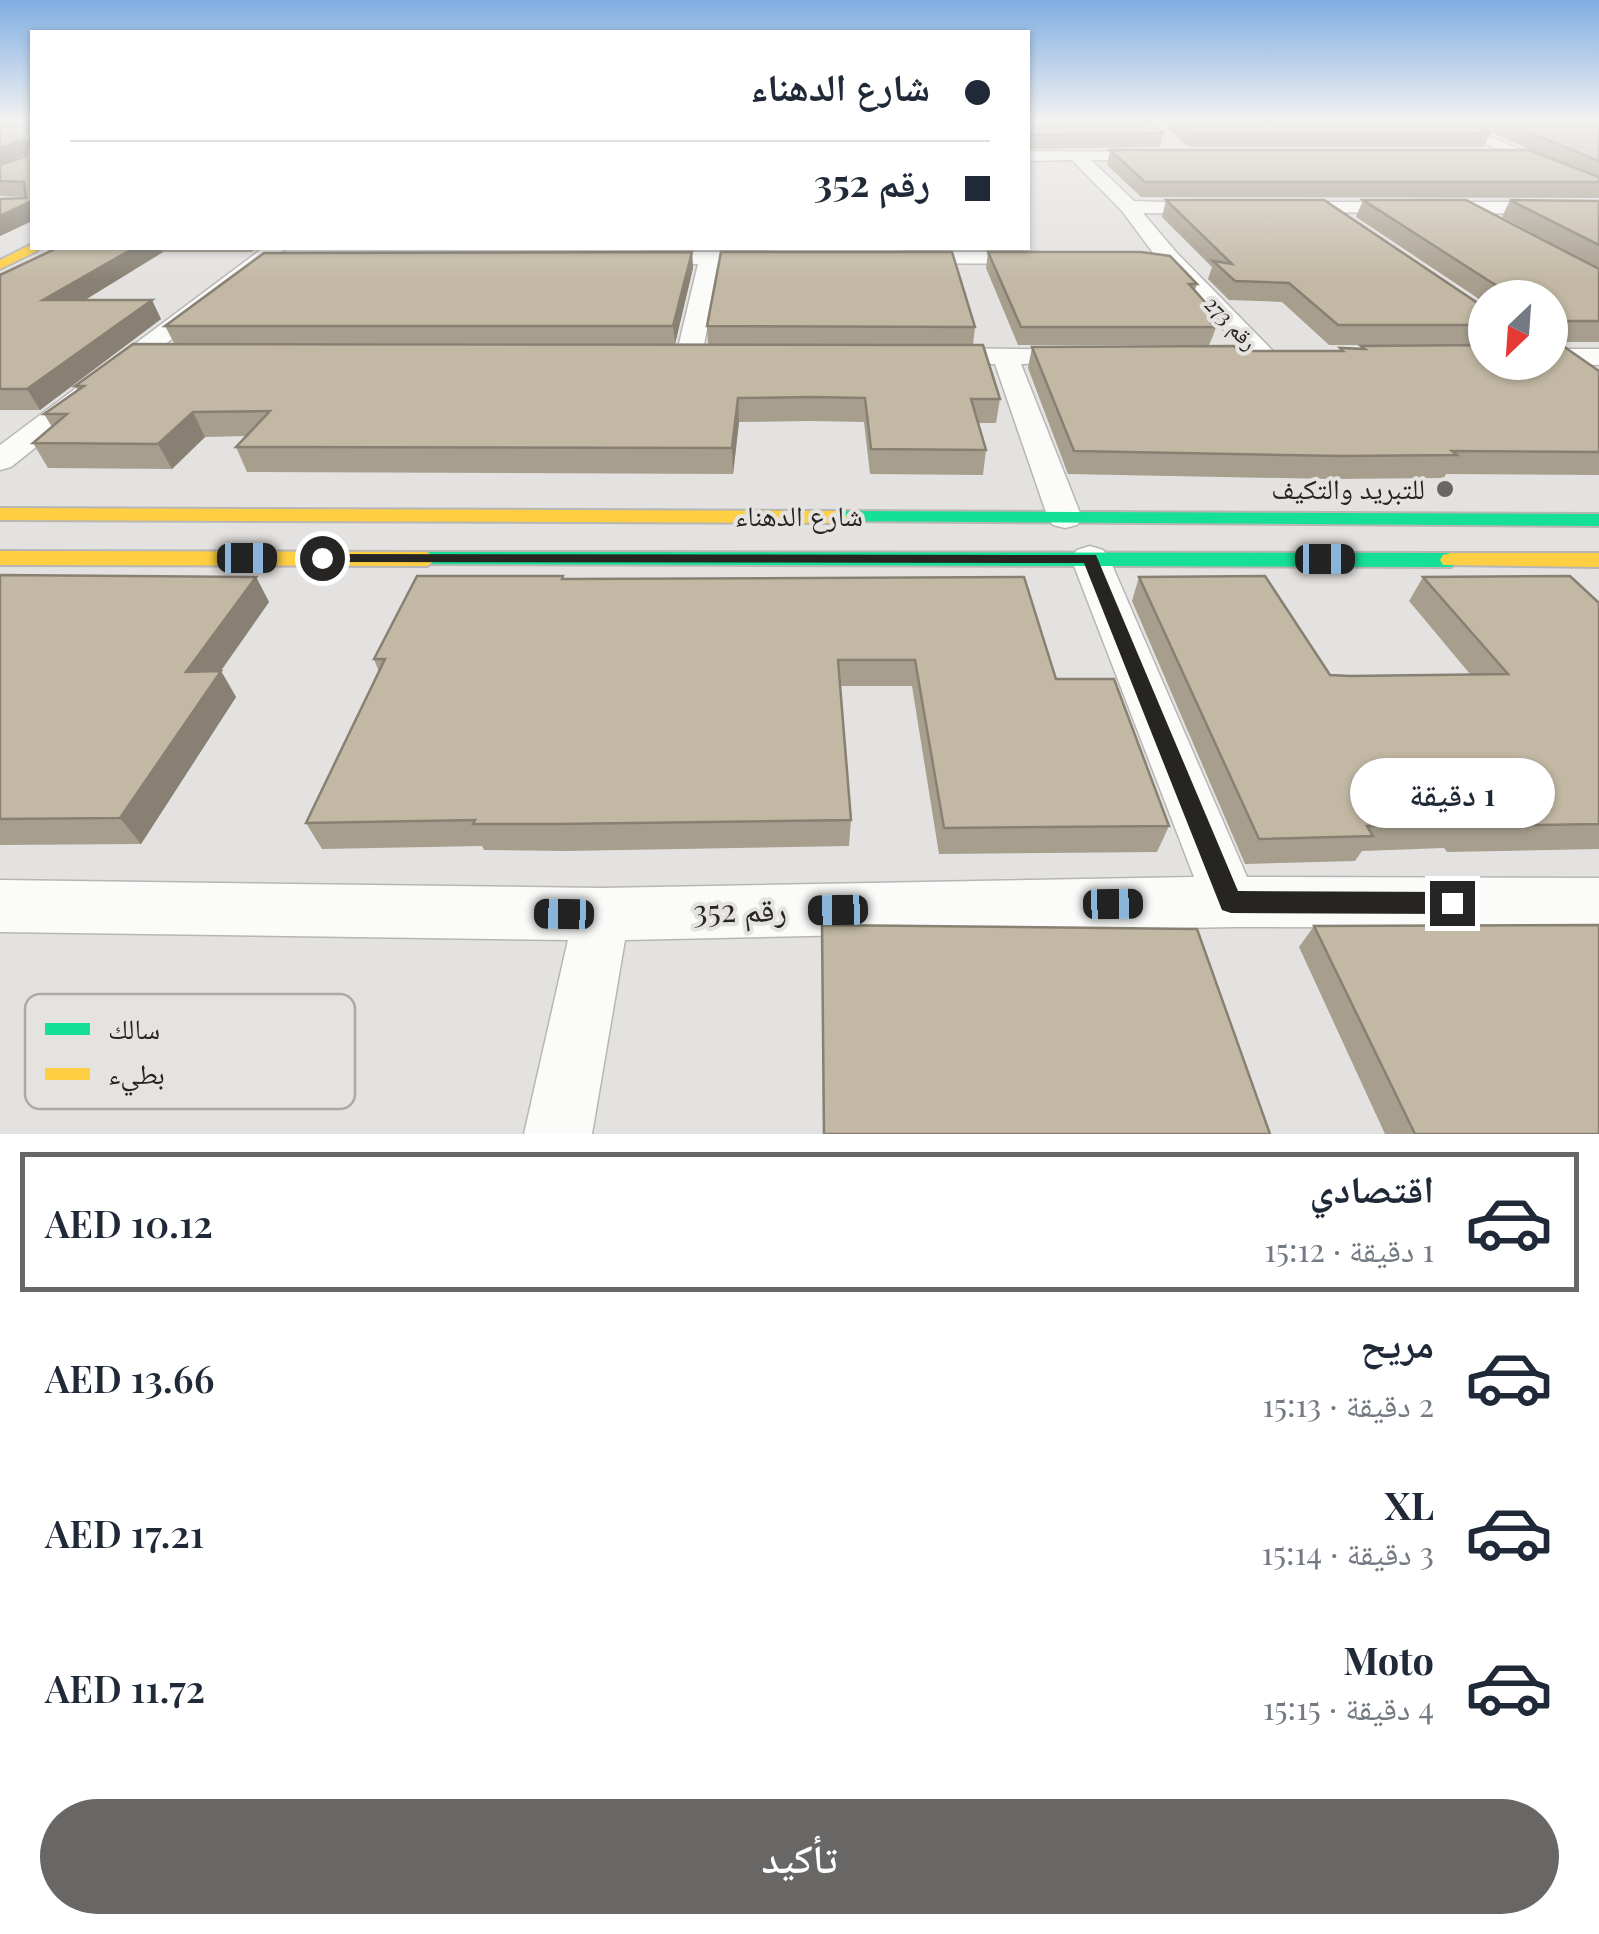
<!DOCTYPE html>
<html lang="ar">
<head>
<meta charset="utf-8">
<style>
  :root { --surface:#fff; --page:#f2f2f3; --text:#1f2937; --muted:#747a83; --line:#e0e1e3; --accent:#686766 }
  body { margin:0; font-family:"Playfair Display","Noto Naskh Arabic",serif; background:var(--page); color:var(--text); direction:rtl; height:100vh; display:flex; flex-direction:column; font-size:38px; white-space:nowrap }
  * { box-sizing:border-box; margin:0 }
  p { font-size:32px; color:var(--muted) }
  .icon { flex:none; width:55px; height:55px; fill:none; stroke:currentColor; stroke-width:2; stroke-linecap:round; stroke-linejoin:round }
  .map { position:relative; height:1134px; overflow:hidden; direction:ltr }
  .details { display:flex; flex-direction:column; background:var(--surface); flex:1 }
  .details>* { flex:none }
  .banner { position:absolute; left:30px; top:30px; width:1000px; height:220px; border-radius:0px; box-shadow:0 2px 8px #0004; direction:rtl; display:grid; align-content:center; height:220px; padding:0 40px; background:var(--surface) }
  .needle { width:65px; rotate:205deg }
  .buttons { position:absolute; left:1468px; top:280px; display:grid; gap:20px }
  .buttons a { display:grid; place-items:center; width:100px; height:100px; border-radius:50%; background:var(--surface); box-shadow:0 2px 8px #0004; font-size:50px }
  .end { position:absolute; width:45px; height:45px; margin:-22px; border:12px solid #262524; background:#fff; box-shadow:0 0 0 5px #fff }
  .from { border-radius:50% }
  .bubble { position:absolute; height:70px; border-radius:35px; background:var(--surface); box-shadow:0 2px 8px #0004; font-size:32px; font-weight:600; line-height:70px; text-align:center; direction:rtl }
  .car { position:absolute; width:30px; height:60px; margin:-30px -15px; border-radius:12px; box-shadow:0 0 8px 2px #0007; background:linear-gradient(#222 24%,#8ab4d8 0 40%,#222 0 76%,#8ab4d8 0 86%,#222 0) }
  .banner b { display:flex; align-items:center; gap:35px; height:95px; font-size:38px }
  .banner b+b { border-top:2px solid var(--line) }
  .banner i { width:25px; height:25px; background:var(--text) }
  ul { padding:18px 0 0; list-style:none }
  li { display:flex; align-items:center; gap:30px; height:140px; margin:0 20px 15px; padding:0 20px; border:5px solid transparent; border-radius:0px }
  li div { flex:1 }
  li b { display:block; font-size:38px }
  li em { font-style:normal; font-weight:600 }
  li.selected { border-color:var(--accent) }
  li>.icon { width:90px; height:90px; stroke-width:1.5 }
  .action { display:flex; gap:20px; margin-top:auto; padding:20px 40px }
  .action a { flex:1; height:115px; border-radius:60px; background:var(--accent); color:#fff; font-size:40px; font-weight:600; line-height:115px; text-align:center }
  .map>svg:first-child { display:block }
</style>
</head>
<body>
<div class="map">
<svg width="1599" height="1134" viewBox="0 0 1599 1134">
  <rect width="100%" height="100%" fill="#e4e2e0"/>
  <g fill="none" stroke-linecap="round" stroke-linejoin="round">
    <g stroke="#b7b6b5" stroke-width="3">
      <path id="street" d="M1438,122H1458L1566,170L1552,174Z
        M1028,151L1164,152V158L1158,160H1091L1134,201L1224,204V212L1217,214L1143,213L1176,252L1272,350L1276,356L1272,362H1254L1160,262L1122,211L1072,160L1028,161Z
        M0,154H32V164H0Z
        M1287,202H1599V214L1280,212V204Z
        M263,248H286L11,467L0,470V445Z
        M643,252H768L779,258L768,264H719L702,356L689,364L676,356L698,264L635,263L632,258Z
        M903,252H1038L1049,258L1038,264L895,263L892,258Z
        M938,348L1087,350L1091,356L1087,362L1021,364L1082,518L1077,525L1065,528L1053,525L1048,518L995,364L929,362L925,356L929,350Z
        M1550,349H1599V365L1541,363L1550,362Z
        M1090,546L1103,550L1109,558L1247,877L1599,878V928L1231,927L625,940L592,1134H524L568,940L0,932V880L602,888L1194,877L1071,558L1077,550Z"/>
    </g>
    <g stroke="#b7b6b5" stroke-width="4">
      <path id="fast" d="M838,511L1599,514V526L831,521L828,517L831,513Z
        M427,552L1451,553L1462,560L1451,567L419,564L416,559L419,554Z"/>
    </g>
    <g stroke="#b7b6b5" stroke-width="4">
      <path id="slow" d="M32,244L39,248L37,251L0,269V260Z
        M0,508L838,511L848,517L838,523L0,520Z
        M0,551L427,552L438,559L427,566L0,565Z
        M1451,553H1599V567L1443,565L1440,560L1443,555Z"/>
    </g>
    <use href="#street" fill="#fbfbfa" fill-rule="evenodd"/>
    <use href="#fast" fill="#16e098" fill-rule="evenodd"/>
    <use href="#slow" fill="#ffcf43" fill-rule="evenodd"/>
  </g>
  <path fill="#a79e8d" d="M32,122V221L0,236V199L26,197L0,196V165L26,156V154L0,165Z
    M1028,122L1163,133L1160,147L1028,149Z
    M1160,122H1467L1490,133L1484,147H1189Z
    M1468,122H1599V198L1141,197L1107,165L1110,150L1551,159Z
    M1166,200L1485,308V362H1550V298H1485V303L1356,217L1363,200L1599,269V342H1551L1550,345L1599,371V475L1446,474L1444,478L1331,479L1068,474L1028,368L1032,347L1238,351H1340V348L1360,349L1361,346L1439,345H1329L1282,302L1229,300L1208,279L1212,267L1162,217Z
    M1510,200L1599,201V269L1502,217Z
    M57,248H258L251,252H163L85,300L161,319L40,410H0V275Z
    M288,248H816L289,249Z
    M692,252L693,268L675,344L174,343L165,326Z
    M988,252L1197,284L1195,290L1219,318L1213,336L1209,345H1018L986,268Z
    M707,326L975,327L973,345L708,344Z
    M75,386L1000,399L996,423H978L986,450L983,475L870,474L864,422L811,421L739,422L733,474L247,472L236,447L247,436L205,437L172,469L48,468L33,443L52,427L44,414L78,391Z
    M0,575L256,577L269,602L221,671L236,697L141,844L0,845Z
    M563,576L564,579L1056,679L1169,826L1157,852L939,854L912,686H840L851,820L849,846L565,851L484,850L482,846L322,849L306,823L379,672L374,659Z
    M1139,577L1330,675L1350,676L1470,674L1409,601L1423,577L1599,603V849L1447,852L1444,848L1362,851L1355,861L1245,864L1132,601Z
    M822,925L1270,1134H823Z
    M1314,926L1599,1134H1385L1299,947Z"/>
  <path fill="#888173" d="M24,139L31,152L0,165V148Z
    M32,201V221L0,236V216Z
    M134,248H161L163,252L54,319L43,300Z
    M692,252L693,268L675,344L673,326Z
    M152,300L161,319L40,410L27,389Z
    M738,398L739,422L733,474L732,448Z
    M193,412L205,437L172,469L158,444Z
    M256,577L269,602L202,697L186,672Z
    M221,671L236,697L141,844L120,818Z"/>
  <path fill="#c2b8a4" stroke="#888173" stroke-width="2.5" d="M0,122H32V201L0,216V199L26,198L24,182L0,181V165L26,156L29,142L24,139L0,148Z
    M1028,122H1150L1163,133L1028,135Z
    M1179,122H1467L1490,133H1193Z
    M1505,122H1599V161Z
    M1110,150H1529L1599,177V182H1145Z
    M1166,200H1324L1485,308V325H1338L1289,283L1235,281L1213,261L1232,264Z
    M1363,200H1466L1599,269V321H1550V298H1498L1497,286Z
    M1510,200L1599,201V245Z
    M57,248H134L43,300H152L27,389H0V275Z
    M692,252L673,326H165L264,253Z
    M721,252H952L975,327L707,326Z
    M988,252H1141L1170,256L1197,284H1189L1219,318L1211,323L1215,327H1021Z
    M1550,338L1552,339L1550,345L1563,346L1599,371V452L1452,451L1457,455L1342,456L1074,451L1032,347L1234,346L1238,351H1343L1340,348L1365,349L1361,346L1485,345V362H1550Z
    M133,344L983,345L1000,399H971L986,450L871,449L865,398L812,397L738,398L732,448L236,447L270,411L193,412L158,444L33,443L67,414H44L84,386H75Z
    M0,575L256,577L186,672L221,671L120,818L0,819Z
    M417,576H563L562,579L1024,577L1056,679H1114L1169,826L944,828L915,660H838L851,820L557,824H473L475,820L306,823L385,659H374Z
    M1265,576L1330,675L1350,676L1508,674L1423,577L1570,576L1599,603V824L1467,826L1464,823L1367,826L1373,836L1259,839L1139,577Z
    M822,925L1197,929L1270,1134H824Z
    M1599,925V1134H1415L1314,926Z"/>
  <linearGradient id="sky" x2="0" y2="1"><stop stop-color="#7faee2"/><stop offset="0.43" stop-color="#f3f2f1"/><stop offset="1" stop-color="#f3f2f1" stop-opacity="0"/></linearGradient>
  <rect width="1599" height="281" fill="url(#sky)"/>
  <path fill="#262524" d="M316,554L1096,555L1238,891L1452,892L1460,895L1464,903L1460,911L1452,914L1231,913L1222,910L1084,563L322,562L314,558Z"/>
  <circle fill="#686766" stroke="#e5e3df" stroke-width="4" cx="1445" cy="489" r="10"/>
  <g text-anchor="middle" stroke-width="8" stroke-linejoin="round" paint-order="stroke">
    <g font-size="22" fill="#262524" stroke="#e5e3df">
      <text transform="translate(1231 323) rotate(46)" y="8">رقم 273</text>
    </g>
    <g font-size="28" fill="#262524" stroke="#e5e3df" text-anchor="end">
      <text x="1425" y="499">للتبرید والتکیف</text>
    </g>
    <g font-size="28" fill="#262524" stroke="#e5e3df">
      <text x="799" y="526">شارع الدهناء</text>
    </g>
    <g font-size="32" fill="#262524" stroke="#e5e3df">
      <text transform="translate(740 911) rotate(-1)" y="11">رقم 352</text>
    </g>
  </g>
  <rect x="25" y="994" width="330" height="115" rx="15" fill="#e5e3df" stroke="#acaaa7" stroke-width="2.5"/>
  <rect x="45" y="1023" width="45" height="12" fill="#16e098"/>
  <rect x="45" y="1068" width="45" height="12" fill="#ffcf43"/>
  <g font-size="28" fill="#262524">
    <text x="108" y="1039">سالك</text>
    <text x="108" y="1084">بطيء</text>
  </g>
</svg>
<div class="buttons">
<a><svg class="needle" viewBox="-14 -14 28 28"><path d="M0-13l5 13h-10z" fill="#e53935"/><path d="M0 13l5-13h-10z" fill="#747a83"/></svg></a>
</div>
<i class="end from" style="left:322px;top:558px"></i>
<i class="end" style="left:1452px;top:903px"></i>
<div class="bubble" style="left:1350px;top:758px;width:205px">1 دقيقة</div>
<i class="car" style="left:247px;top:558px;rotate:90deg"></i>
<i class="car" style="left:1325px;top:559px;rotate:90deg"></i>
<i class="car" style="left:1113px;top:904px;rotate:89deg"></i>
<i class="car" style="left:838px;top:910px;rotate:269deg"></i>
<i class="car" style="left:564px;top:914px;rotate:271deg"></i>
<div class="banner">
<b><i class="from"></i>شارع الدهناء</b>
<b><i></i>رقم 352</b>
</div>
</div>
<section class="details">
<ul>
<li class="selected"><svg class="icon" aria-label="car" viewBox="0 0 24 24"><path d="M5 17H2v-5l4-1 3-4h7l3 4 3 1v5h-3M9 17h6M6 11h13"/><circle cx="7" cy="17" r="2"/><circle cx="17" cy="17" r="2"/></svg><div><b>اقتصادي</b><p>1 دقيقة · 15:12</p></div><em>AED 10.12</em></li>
<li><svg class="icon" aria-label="car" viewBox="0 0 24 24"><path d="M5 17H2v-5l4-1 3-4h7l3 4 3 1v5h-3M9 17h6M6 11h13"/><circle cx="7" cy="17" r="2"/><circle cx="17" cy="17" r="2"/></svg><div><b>مريح</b><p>2 دقيقة · 15:13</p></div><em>AED 13.66</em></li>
<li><svg class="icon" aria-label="car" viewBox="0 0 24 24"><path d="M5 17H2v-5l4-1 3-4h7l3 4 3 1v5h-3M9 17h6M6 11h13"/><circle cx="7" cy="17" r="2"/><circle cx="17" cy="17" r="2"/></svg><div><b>XL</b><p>3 دقيقة · 15:14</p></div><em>AED 17.21</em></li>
<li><svg class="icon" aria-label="car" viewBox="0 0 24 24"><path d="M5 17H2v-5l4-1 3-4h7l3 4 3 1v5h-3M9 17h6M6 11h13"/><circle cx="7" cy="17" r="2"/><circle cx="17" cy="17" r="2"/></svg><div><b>Moto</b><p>4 دقيقة · 15:15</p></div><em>AED 11.72</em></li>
</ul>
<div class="action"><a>تأكيد</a></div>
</section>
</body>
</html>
